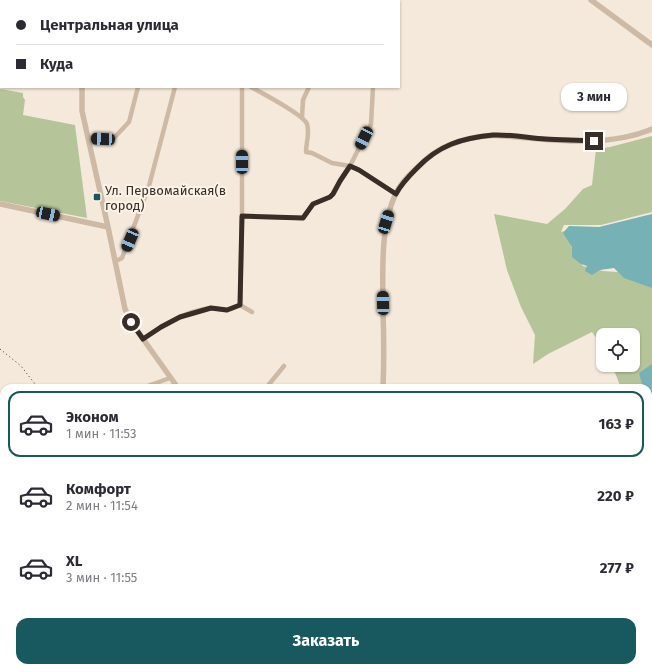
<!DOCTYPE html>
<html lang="ru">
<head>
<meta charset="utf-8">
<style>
  :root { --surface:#fff; --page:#f2f2f3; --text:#2b2b33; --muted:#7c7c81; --line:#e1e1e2; --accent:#18595f }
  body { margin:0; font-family:"Fira Sans",sans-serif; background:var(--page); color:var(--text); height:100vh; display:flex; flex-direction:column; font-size:15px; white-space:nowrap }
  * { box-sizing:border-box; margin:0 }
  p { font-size:13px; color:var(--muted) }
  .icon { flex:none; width:22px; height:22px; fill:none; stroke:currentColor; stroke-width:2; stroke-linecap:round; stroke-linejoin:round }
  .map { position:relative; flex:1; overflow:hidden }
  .panel { position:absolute; left:0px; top:384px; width:652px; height:288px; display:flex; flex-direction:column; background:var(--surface); border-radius:12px 12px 0 0; box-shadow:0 1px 3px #0004 }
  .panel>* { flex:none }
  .top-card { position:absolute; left:0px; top:0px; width:400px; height:88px; box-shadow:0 1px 3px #0004; display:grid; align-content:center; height:88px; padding:0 16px; background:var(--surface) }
  .tools { position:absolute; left:596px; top:328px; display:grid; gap:8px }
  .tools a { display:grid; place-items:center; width:44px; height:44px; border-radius:8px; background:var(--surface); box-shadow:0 1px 3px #0004; font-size:20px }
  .end { position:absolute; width:18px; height:18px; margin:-9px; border:5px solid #392d27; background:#fff; box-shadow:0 0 0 2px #fff }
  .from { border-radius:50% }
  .bubble { position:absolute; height:28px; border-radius:12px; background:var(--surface); box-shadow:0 1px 3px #0004; font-size:13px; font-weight:700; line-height:28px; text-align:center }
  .car { position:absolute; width:12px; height:24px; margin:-12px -6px; border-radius:5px; box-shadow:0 0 3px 1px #0007; background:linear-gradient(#222 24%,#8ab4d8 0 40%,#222 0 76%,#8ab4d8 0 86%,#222 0) }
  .top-card b { display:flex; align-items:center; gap:14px; height:38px; font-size:15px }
  .top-card b+b { border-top:1px solid var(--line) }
  .top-card i { width:10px; height:10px; background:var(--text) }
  ul { padding:7px 0 0; list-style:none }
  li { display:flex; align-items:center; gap:12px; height:66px; margin:0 8px 6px; padding:0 8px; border:2px solid transparent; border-radius:12px }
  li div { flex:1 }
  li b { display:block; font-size:15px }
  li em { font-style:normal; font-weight:700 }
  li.on { border-color:var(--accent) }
  li>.icon { width:36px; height:36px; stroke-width:1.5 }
  .button { display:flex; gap:8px; margin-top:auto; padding:8px 16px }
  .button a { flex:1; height:46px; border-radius:12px; background:var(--accent); color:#fff; font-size:16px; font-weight:700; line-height:46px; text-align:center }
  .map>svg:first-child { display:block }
</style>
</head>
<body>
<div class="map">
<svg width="652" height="672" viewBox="0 0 652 672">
  <rect width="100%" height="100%" fill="#f4e9da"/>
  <path fill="#b5c599" d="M0,89L23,93V97L25,100L23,115L75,125L87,218L0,201Z
    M652,136V212L601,225H564L561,232L568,230C570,246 573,253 583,266L603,271L631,273L652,283V364C645,370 641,379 643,388H621L612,365H633V335H603V347L592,332L548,354L533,364L535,335L521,307L507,270L494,214L547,224L565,209L583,189L592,185L596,149L610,147Z
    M648,400L652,422V460L650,470L652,493V531C649,523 652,514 648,507Z"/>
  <path fill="#76b1b5" d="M652,214V288L624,278L614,268L600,270L592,275L585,271L587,266L581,264L572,257V247L563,233L569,226L599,227Z
    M652,364V422L648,400V388H643L639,373Z"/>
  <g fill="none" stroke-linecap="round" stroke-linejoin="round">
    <path stroke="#ceb9a5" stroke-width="4.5" d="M221,0L225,1
      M152,1L153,0
      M237,1L238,0
      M386,1V0
      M251,87C262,93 304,115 307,124C310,133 306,143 306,152L312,153L332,163L350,166L359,170L396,194
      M302,117L303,100L309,87
      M88,138L113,139L129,122L138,87
      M242,216L303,218L313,204L330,197L333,194L340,181L350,166L371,124L373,87
      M116,261L122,258L149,186L175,87
      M240,305L242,216V87
      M143,339C163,326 185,311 210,308C215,308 221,310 226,310C230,310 236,307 240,305L252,312
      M142,388L170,378
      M266,388L284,366
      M0,496L4,498
      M461,668L503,672
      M323,672L325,668
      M418,672V668
      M523,672V668
      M590,672V668"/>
    <path stroke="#ceb9a5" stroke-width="5.5" d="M591,0L652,45
      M108,1V0
      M82,87V111L108,227L125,309L131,322L178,388
      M0,204L108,227
      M383,388C384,363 384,338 383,312C383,274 379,221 399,188C405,178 414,171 422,163C442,143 477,133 505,136C553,140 607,148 652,129
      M272,668L273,672"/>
    <path stroke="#392d27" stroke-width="1" stroke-dasharray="1 3" stroke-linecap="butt" d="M0,349L21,366L38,388
      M0,411L4,413
      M0,528L4,526
      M225,668L228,672
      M238,668L241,672"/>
  </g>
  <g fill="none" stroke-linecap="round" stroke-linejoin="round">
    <path stroke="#392d27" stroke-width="5" d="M131,322L143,339L161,327L180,317L211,308L227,310L240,305L242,216L303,218L313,204L330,197L333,194L340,181L350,166L359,170L396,194C401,184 409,176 417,168C439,145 462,138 493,135C507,134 530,138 545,139C561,140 577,140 594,141"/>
  </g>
  <rect fill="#18595f" stroke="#fbf3e7" stroke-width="1.5" x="93" y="193" width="8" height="8" rx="2"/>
  <g text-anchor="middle" stroke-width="4" stroke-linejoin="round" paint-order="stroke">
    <g font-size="13" fill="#392d27" stroke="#fbf3e7" text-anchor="start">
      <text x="105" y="195">Ул. Первомайская(в<tspan x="105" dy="15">город)</tspan></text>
    </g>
  </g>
</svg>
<div class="tools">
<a><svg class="icon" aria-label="locate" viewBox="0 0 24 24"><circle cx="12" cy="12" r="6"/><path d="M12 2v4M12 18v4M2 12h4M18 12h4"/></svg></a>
</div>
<i class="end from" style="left:131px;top:322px"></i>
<i class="end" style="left:594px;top:141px"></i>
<div class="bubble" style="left:561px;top:83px;width:66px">3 мин</div>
<i class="car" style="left:364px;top:138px;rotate:206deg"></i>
<i class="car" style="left:103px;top:139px;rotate:272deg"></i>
<i class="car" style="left:242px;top:162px;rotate:0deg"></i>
<i class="car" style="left:48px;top:214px;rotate:102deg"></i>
<i class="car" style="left:386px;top:222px;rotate:17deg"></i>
<i class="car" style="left:130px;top:240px;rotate:203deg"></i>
<i class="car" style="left:383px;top:303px;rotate:359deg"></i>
<div class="top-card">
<b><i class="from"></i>Центральная улица</b>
<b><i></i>Куда</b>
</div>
<section class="panel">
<ul>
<li class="on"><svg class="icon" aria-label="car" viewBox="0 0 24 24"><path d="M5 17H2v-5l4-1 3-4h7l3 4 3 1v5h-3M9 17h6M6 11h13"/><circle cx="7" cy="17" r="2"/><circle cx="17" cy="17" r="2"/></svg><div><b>Эконом</b><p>1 мин · 11:53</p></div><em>163 ₽</em></li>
<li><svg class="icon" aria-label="car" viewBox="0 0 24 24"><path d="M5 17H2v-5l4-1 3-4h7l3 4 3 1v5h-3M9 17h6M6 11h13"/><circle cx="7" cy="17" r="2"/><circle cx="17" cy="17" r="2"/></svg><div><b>Комфорт</b><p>2 мин · 11:54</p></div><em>220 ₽</em></li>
<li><svg class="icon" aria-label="car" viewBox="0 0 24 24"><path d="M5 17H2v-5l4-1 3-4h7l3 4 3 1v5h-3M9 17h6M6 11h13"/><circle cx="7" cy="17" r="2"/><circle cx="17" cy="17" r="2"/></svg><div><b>XL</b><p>3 мин · 11:55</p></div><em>277 ₽</em></li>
</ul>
<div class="button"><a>Заказать</a></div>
</section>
</div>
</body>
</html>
